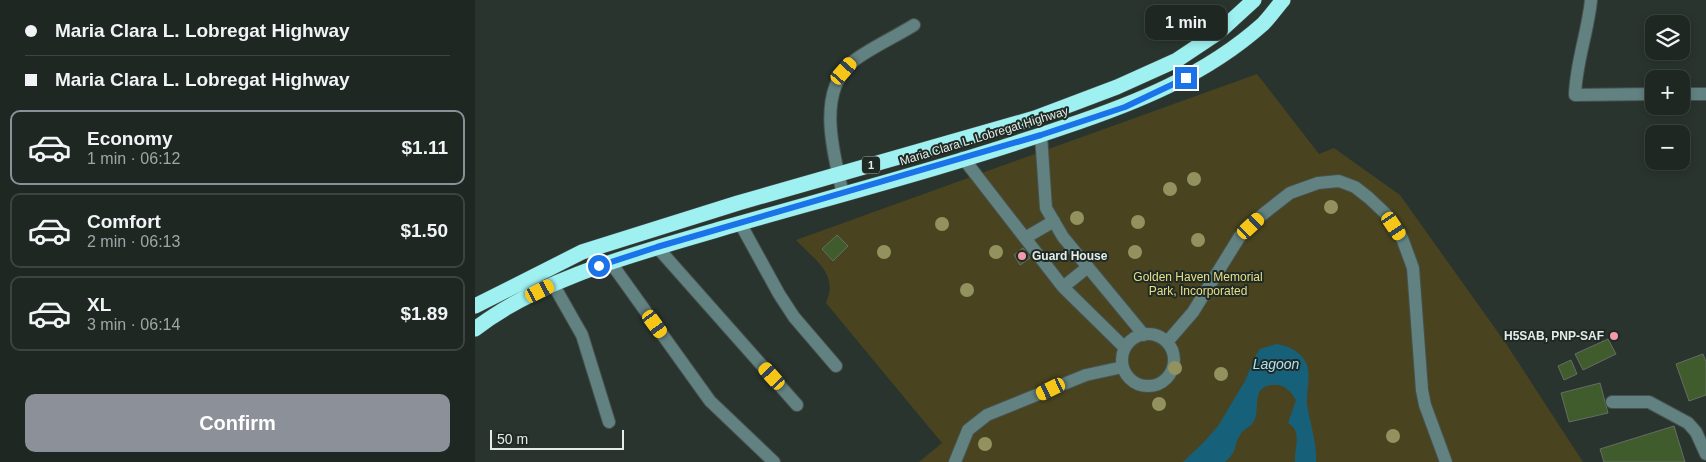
<!DOCTYPE html>
<html lang="en">
<head>
<meta charset="utf-8">
<style>
  :root { --surface:#1f2723; --page:#2c3330; --text:#f1f3f6; --muted:#a1a5a6; --line:#3c4441; --accent:#8c9099 }
  body { margin:0; font-family:Helvetica,sans-serif; background:var(--page); color:var(--text); height:100vh; display:flex; flex-direction:column; font-size:19px; white-space:nowrap }
  * { box-sizing:border-box; margin:0 }
  p { font-size:16px; color:var(--muted) }
  .icon { flex:none; width:28px; height:28px; fill:none; stroke:currentColor; stroke-width:2; stroke-linecap:round; stroke-linejoin:round }
  .map { position:relative; flex:1; overflow:hidden }
  .details { display:flex; flex-direction:column; background:var(--surface); width:475px }
  .details>* { flex:none }
  .banner { display:grid; align-content:center; height:110px; padding:0 25px; background:var(--surface) }
  .buttons { position:absolute; left:1170px; top:15px; display:grid; gap:10px }
  .buttons a { display:grid; place-items:center; width:45px; height:45px; border-radius:10px; background:var(--surface); box-shadow:0 2px 8px #0003,0 0 0 1px var(--line); font-size:25px }
  .scale { position:absolute; left:15px; bottom:12px; width:134px; box-sizing:border-box; padding-left:5px; border:2px solid #e6ede9; border-top:0; font-size:14px; line-height:18px; white-space:nowrap; color:#e6ede9; -webkit-text-stroke:4px #1f2a25; paint-order:stroke }
  .end { position:absolute; width:22px; height:22px; margin:-11px; border:6px solid #1a73e8; background:#fff; box-shadow:0 0 0 2px #fff }
  .from { border-radius:50% }
  .bubble { position:absolute; height:35px; border-radius:10px; background:var(--surface); box-shadow:0 2px 8px #0003,0 0 0 1px var(--line); font-size:16px; font-weight:600; line-height:35px; text-align:center }
  .car { position:absolute; width:15px; height:30px; margin:-15px -8px; border-radius:6px; box-shadow:0 0 4px 1px #0007; background:linear-gradient(#f5c518 24%,#345 0 40%,#f5c518 0 76%,#345 0 86%,#f5c518 0) }
  .banner b { display:flex; align-items:center; gap:18px; height:48px; font-size:19px }
  .banner b+b { border-top:1px solid var(--line) }
  .banner i { width:12px; height:12px; background:var(--text) }
  ul { padding:0; list-style:none }
  li { display:flex; align-items:center; gap:15px; height:75px; margin:0 10px 8px; padding:0 15px; border:2px solid var(--line); border-radius:10px }
  li div { flex:1 }
  li b { display:block; font-size:19px }
  li em { font-style:normal; font-weight:600 }
  li.active { border-color:var(--accent) }
  li>.icon { width:45px; height:45px; stroke-width:1.5 }
  .cta { display:flex; gap:10px; margin-top:auto; padding:10px 25px }
  .cta a { flex:1; height:58px; border-radius:10px; background:var(--accent); color:#fff; font-size:20px; font-weight:600; line-height:58px; text-align:center }
  main { display:flex; flex:1; min-height:0 }
  .map>svg:first-child { display:block }
</style>
</head>
<body>
<main>
<section class="details">
<div class="banner">
<b><i class="from"></i>Maria Clara L. Lobregat Highway</b>
<b><i></i>Maria Clara L. Lobregat Highway</b>
</div>
<ul>
<li class="active"><svg class="icon" aria-label="car" viewBox="0 0 24 24"><path d="M5 17H2v-5l4-1 3-4h7l3 4 3 1v5h-3M9 17h6M6 11h13"/><circle cx="7" cy="17" r="2"/><circle cx="17" cy="17" r="2"/></svg><div><b>Economy</b><p>1 min · 06:12</p></div><em>$1.11</em></li>
<li><svg class="icon" aria-label="car" viewBox="0 0 24 24"><path d="M5 17H2v-5l4-1 3-4h7l3 4 3 1v5h-3M9 17h6M6 11h13"/><circle cx="7" cy="17" r="2"/><circle cx="17" cy="17" r="2"/></svg><div><b>Comfort</b><p>2 min · 06:13</p></div><em>$1.50</em></li>
<li><svg class="icon" aria-label="car" viewBox="0 0 24 24"><path d="M5 17H2v-5l4-1 3-4h7l3 4 3 1v5h-3M9 17h6M6 11h13"/><circle cx="7" cy="17" r="2"/><circle cx="17" cy="17" r="2"/></svg><div><b>XL</b><p>3 min · 06:14</p></div><em>$1.89</em></li>
</ul>
<div class="cta"><a>Confirm</a></div>
</section>
<div class="map">
<svg width="1231" height="462" viewBox="0 0 1231 462">
  <rect width="100%" height="100%" fill="#29342f"/>
  <path fill="#49441f" d="M782,74L844,154L859,148L925,195L1032,345L1108,462H444L467,443L351,303C364,273 340,261 321,240Z"/>
  <path fill="#166079" d="M801,344C813,345 827,352 832,365C836,377 831,392 832,404C835,424 842,442 841,462H820C819,448 828,431 813,423L821,400C816,392 810,384 799,385C775,385 786,409 779,421C776,427 768,429 765,435C758,447 763,451 750,462H708L728,443L743,426L770,381L781,355L785,349Z"/>
  <path fill="#405b2c" stroke="#666d63" d="M362,235L373,246L358,261L347,249Z
    M548,248L555,258L545,265L539,255Z
    M1133,339L1141,354L1108,370L1100,354Z
    M1228,354L1231,362V395L1214,401L1201,364Z
    M1096,360L1102,374L1089,380L1083,366Z
    M1125,383L1133,413L1094,422L1086,393Z
    M1199,426L1210,462H1129L1125,449Z"/>
  <g fill="none" stroke-linecap="round" stroke-linejoin="round">
    <g stroke="#47524d" stroke-width="14">
      <path id="minor" d="M1116,0C1113,32 1101,62 1100,95L1179,94
        M1206,94H1231
        M566,135L571,208L588,237L669,335
        M488,158L588,287L650,348
        M368,194C359,155 341,94 376,63C391,50 422,36 439,25
        M265,223L304,294L319,317L361,366
        M550,238L579,221
        M182,247L322,405
        M136,263L235,401L299,462
        M78,284L107,335L134,422
        M588,287L613,267
        M647 360a26 26 0 1 1 52 0a26 26 0 1 1-52 0Z
        M692,342L718,312L765,236L787,215L815,193L843,183L864,181L880,187L894,198L911,214L927,238L938,268L947,390L950,405L971,462
        M1137,402H1174L1213,423L1221,432L1231,454
        M480,462L493,430L512,415L611,375L648,367"/>
    </g>
    <g stroke="#47524d" stroke-width="16">
      <path id="highway" d="M0,306L107,252L263,203L560,118L642,87L702,60L744,32L779,0
        M0,329C67,277 165,253 245,229C360,196 476,166 589,127C661,103 731,75 788,24C795,17 801,8 808,0"/>
    </g>
    <use href="#minor" stroke="#628181" stroke-width="12"/>
    <use href="#highway" stroke="#9ff1f1" stroke-width="15"/>
  </g>
  <g fill="#93925f">
    <circle cx="719" cy="179" r="7"/>
    <circle cx="695" cy="189" r="7"/>
    <circle cx="856" cy="207" r="7"/>
    <circle cx="602" cy="218" r="7"/>
    <circle cx="663" cy="222" r="7"/>
    <circle cx="467" cy="224" r="7"/>
    <circle cx="723" cy="240" r="7"/>
    <circle cx="409" cy="252" r="7"/>
    <circle cx="521" cy="252" r="7"/>
    <circle cx="660" cy="252" r="7"/>
    <circle cx="492" cy="290" r="7"/>
    <circle cx="700" cy="368" r="7"/>
    <circle cx="746" cy="374" r="7"/>
    <circle cx="684" cy="404" r="7"/>
    <circle cx="918" cy="436" r="7"/>
    <circle cx="510" cy="444" r="7"/>
  </g>
  <g fill="none" stroke-linecap="round" stroke-linejoin="round">
    <path stroke="#1a73e8" stroke-width="6" d="M124,266L182,247L566,135L650,107L711,78"/>
  </g>
  <g fill="#f39aa9" stroke="#1f2a25" stroke-width="2">
    <circle cx="547" cy="256" r="5"/>
    <circle cx="1139" cy="336" r="5"/>
  </g>
  <g text-anchor="middle" stroke-width="4" stroke-linejoin="round" paint-order="stroke">
    <rect fill="#1f2a25" stroke="#aab2ae" stroke-width="1" x="387" y="156.5" width="18" height="17" rx="4"/>
    <g font-size="11" font-weight="bold" fill="#e6ede9">
      <text x="396" y="169">1</text>
    </g>
    <g font-size="12" fill="#e6ede9" stroke="#1f2a25">
      <text transform="translate(509 136) rotate(-17)" y="4">Maria Clara L. Lobregat Highway</text>
    </g>
    <g font-size="12" font-weight="bold" fill="#e6ede9" stroke="#1f2a25" text-anchor="start">
      <text x="557" y="260">Guard House</text>
      <text x="1129" y="340" text-anchor="end">H5SAB, PNP-SAF</text>
    </g>
    <g font-size="12" fill="#eadf87" stroke="#1f2a25">
      <text x="723" y="281">Golden Haven Memorial<tspan x="723" dy="14">Park, Incorporated</tspan></text>
    </g>
    <g font-size="14" font-style="italic" fill="#a9e0f8" stroke="#1f2a25">
      <text x="801" y="369">Lagoon</text>
    </g>
  </g>
</svg>
<div class="buttons">
<a><svg class="icon" aria-label="layers" viewBox="0 0 24 24"><path d="M12 4l9 5-9 5-9-5zM3 14l9 5 9-5"/></svg></a>
<a>+</a>
<a>−</a>
</div>
<div class="scale">50 m</div>
<i class="end from" style="left:124px;top:266px"></i>
<i class="end" style="left:711px;top:78px"></i>
<div class="bubble" style="left:670px;top:5px;width:82px">1 min</div>
<i class="car" style="left:369px;top:71px;rotate:41deg"></i>
<i class="car" style="left:776px;top:226px;rotate:47deg"></i>
<i class="car" style="left:919px;top:226px;rotate:146deg"></i>
<i class="car" style="left:65px;top:291px;rotate:63deg"></i>
<i class="car" style="left:180px;top:324px;rotate:144deg"></i>
<i class="car" style="left:297px;top:376px;rotate:318deg"></i>
<i class="car" style="left:576px;top:389px;rotate:244deg"></i>
</div>
</main>
</body>
</html>
